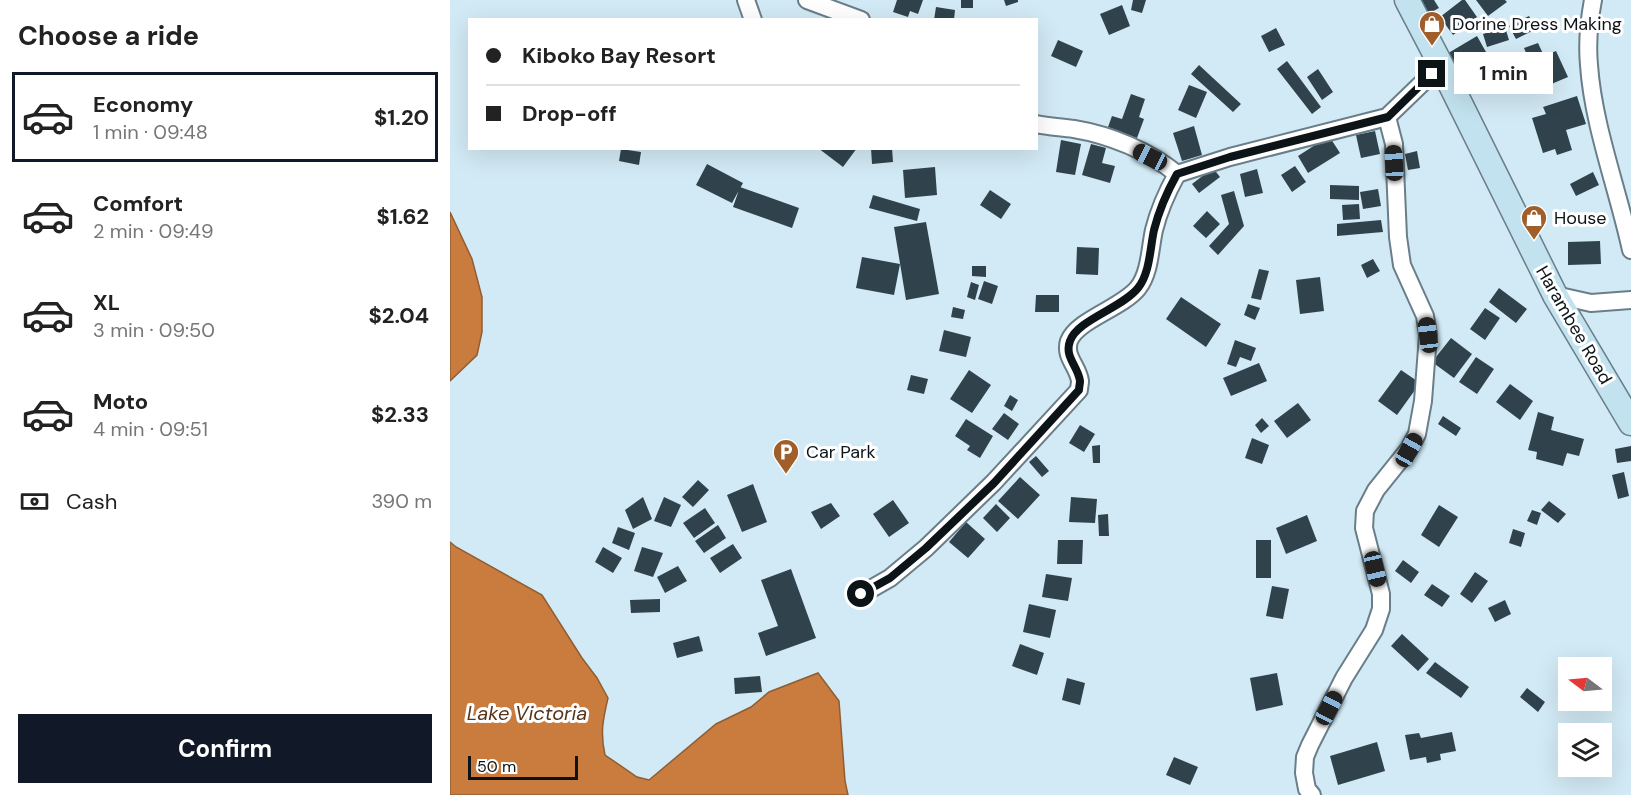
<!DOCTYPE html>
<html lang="en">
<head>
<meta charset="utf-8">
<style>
  :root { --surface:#fff; --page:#f6f6f6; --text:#222; --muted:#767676; --line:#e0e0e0; --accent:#111827 }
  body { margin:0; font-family:"DM Sans",sans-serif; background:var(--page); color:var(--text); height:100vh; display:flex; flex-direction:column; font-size:22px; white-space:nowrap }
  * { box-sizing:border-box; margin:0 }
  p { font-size:20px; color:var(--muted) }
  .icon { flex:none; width:33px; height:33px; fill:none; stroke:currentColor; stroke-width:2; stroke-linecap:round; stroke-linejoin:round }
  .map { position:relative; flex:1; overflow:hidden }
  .sheet { display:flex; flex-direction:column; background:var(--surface); width:450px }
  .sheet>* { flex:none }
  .banner { position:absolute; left:18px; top:18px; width:570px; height:132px; border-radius:0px; box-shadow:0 6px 24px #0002; display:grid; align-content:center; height:132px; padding:0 18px; background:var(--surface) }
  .needle { width:39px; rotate:286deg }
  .fabs { position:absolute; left:1108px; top:657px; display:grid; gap:12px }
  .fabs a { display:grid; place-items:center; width:54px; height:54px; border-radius:0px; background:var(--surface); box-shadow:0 6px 24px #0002; font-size:30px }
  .scale { position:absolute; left:18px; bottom:15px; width:110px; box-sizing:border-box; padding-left:6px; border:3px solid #0c1418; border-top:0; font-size:16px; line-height:21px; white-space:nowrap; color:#0c1418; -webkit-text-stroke:4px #fff; paint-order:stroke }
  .end { position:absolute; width:27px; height:27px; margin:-14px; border:8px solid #0c1418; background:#fff; box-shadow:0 0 0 3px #fff }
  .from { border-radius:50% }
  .bubble { position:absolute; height:42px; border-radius:0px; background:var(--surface); box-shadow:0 6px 24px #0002; font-size:20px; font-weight:700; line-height:42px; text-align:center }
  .car { position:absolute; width:18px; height:36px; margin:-18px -9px; border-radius:8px; box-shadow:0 0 4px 2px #0007; background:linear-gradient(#222 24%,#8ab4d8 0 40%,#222 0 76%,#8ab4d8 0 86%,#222 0) }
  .banner b { display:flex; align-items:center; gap:21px; height:57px; font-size:22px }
  .banner b+b { border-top:2px solid var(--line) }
  .banner i { width:15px; height:15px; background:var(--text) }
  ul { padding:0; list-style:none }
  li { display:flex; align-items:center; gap:18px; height:90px; margin:0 12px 9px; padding:0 6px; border:3px solid transparent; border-radius:0px }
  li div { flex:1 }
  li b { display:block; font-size:22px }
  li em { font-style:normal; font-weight:700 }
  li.active { border-color:var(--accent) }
  li>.icon { width:54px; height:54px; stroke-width:1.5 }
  h2 { padding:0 18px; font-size:27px; line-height:72px }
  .pay { display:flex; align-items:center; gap:15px; height:66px; padding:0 18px; font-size:22px }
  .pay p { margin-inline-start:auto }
  .primary-button { display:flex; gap:12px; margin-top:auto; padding:12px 18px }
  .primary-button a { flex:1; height:69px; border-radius:0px; background:var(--accent); color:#fff; font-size:24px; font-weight:700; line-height:69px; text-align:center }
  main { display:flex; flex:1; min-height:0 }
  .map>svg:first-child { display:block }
</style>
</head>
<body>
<main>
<section class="sheet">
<h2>Choose a ride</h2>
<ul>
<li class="active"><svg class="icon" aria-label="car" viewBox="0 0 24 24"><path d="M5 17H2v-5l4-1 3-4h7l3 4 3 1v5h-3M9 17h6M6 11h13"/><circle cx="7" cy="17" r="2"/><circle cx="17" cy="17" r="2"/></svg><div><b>Economy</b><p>1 min · 09:48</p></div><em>$1.20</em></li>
<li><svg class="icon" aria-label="car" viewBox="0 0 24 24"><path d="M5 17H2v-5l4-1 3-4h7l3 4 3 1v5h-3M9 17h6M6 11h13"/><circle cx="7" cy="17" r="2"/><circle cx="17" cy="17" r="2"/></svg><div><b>Comfort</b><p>2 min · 09:49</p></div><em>$1.62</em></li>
<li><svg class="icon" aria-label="car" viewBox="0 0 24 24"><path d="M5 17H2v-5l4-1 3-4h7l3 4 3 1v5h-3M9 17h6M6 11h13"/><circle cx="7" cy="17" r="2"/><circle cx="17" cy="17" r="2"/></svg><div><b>XL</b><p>3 min · 09:50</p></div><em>$2.04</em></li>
<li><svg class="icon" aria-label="car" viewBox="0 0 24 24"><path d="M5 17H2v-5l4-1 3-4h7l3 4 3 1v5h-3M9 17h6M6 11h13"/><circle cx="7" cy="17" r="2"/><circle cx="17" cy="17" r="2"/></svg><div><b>Moto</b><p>4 min · 09:51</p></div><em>$2.33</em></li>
</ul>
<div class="pay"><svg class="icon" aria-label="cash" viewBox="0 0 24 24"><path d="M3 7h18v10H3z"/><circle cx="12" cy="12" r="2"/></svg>Cash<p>390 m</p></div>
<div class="primary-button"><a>Confirm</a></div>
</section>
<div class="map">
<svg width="1181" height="795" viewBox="0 0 1181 795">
  <rect width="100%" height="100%" fill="#d2eaf5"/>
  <path fill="#c97c3e" stroke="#905d33" stroke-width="1.5" d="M0,212L22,259L32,297V332L27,355L0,381Z
    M0,542L6,547L92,595L132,658L147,678L158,698C153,720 150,732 155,755L187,777L199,780L266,724L301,707L319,692L368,673L389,701L395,781L398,795H0Z"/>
  <path fill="#30434d" d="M447,0H473L468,14L460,11L458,17L443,12Z
    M511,0H523V8H511Z
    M554,0H568V2L556,6Z
    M683,0H696L692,13L681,10Z
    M971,0H984L989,8L978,14Z
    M1012,0H1015L1027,17L1003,35L990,17Z
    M1026,0H1055L1057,2L1038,16Z
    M672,5L680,26L659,35L650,14Z
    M486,7L505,10L504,20H484Z
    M1079,16L1086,29L1066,39L1059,26Z
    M1055,27L1059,40L1037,47L1033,34Z
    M826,28L835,45L819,52L811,36Z
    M1027,36L1036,52L1004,71L995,55Z
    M608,40L633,51L626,67L601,56Z
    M1088,43L1094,56L1106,51L1118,77L1080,93L1068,65L1079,60L1074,48Z
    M837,61L871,107L862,114L827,69Z
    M749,65L791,104L783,112L741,74Z
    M868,69L883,92L872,100L857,77Z
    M739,85L757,92L746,118L728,110Z
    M681,94L695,99L689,117L694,119L687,138L658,127L662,116L672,119Z
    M1127,96L1136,124L1116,130L1122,150L1107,155L1105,149L1093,153L1082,118L1096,114L1093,107Z
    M744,126L752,155L732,161L723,133Z
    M925,131L930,154L911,158L906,135Z
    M879,136L890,153L858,173L848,156Z
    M611,140L631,144L625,175L606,172Z
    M641,144L656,148L652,163L665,166L660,183L632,175Z
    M368,148H407L393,167Z
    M421,148H442L443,162L422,164Z
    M171,149L191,152L189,165L169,161Z
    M967,151L970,168L958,170L955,154Z
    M257,164L293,183L282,203L246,185Z
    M845,166L856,182L842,192L831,175Z
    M485,167L487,195L455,198L453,170Z
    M763,168L770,177L749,193L742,184Z
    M807,169L813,193L795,197L790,174Z
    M1143,172L1149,185L1126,196L1120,184Z
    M880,185L909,186V200L880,199Z
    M290,187L349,208L342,228L283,207Z
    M928,189L931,206L913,209L910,192Z
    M540,190L561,204L551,219L530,205Z
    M784,191L794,226L768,255L759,246L779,224L771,195Z
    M423,195L470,209L467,221L419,208Z
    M909,204L910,219L893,220L892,205Z
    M757,211L770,224L756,238L743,226Z
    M931,220L933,232L887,236V224Z
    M476,222L489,294L456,300L444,227Z
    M1150,241L1151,264L1118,265V242Z
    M627,247L649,248L648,275L626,274Z
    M412,257L450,264L444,295L406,288Z
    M923,259L930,271L917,278L911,265Z
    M522,266H536V277L522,276Z
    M809,269L819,271L811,300L801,298Z
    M870,277L874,311L850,314L846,280Z
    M534,281L548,286L542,304L528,299Z
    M521,282L529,285L525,300L517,297Z
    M1049,288L1077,309L1066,323L1039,302Z
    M586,295H609V312H585Z
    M731,297L771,324L756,347L716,319Z
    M798,304L810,308L805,320L794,315Z
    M503,307L515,310L513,319L501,317Z
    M1035,308L1050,318L1035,340L1020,329Z
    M494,330L521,337L516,357L489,351Z
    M1001,338L1022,354L1004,378L982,362Z
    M785,340L806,348L801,361L790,357L786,367L777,364Z
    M1026,357L1044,369L1027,394L1009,382Z
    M809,363L817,381L781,396L773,378Z
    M519,370L541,385L522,413L500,399Z
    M951,370L970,383L947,415L928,401Z
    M461,375L478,379L474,394L457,390Z
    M1060,384L1083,401L1070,420L1046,402Z
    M560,395L568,400L562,411L554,406Z
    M848,403L861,420L837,438L824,421Z
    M1088,412L1104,417L1101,430L1134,439L1129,456L1117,453L1113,466L1086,459L1087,452L1078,450Z
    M554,413L569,424L558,440L542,429Z
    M993,416L1011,428L1006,436L988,424Z
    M812,418L819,426L811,433L805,425Z
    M516,419L543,436L530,458L517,450L520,446L505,436Z
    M630,425L645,434L634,452L619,443Z
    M802,438L819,445L812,464L795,458Z
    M650,445V463H643L642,446Z
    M1181,446V461L1167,463L1165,449Z
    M586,456L599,471L592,477L579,462Z
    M1174,472L1179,496L1168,499L1162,475Z
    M570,477L590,495L568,519L548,501Z
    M248,480L259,490L243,507L232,497Z
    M303,484L317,522L292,532L277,495Z
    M193,497L202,519L183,529L175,510Z
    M214,497L231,505L221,527L204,521Z
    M621,497L647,499L645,523L619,522Z
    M443,500L459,523L439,537L423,514Z
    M1099,501L1116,514L1108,523L1091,510Z
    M381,503L390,516L371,529L361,512Z
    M546,504L560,518L547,532L533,518Z
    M989,505L1008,517L989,547L971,535Z
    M255,508L265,523L244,538L233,523Z
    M1082,510L1091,513L1087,525L1077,521Z
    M658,514L659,536H649L648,515Z
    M857,515L867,541L836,554L826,528Z
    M516,522L535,539L518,558L499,542Z
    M268,525L276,538L254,553L245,541Z
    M168,527L185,533L179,550L162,543Z
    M1063,529L1075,533L1071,547L1059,543Z
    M608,540H633L632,564H607Z
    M806,540H821V578H806Z
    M283,544L292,558L270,573L260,558Z
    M153,547L172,558L163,573L145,562Z
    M192,547L213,553L203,577L184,571Z
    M953,560L969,572L961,583L945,571Z
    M228,566L237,581L215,593L207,577Z
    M341,569L366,638L316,656L308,633L328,626L311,580Z
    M1025,572L1038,581L1022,603L1010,594Z
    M596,574L622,578L618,601L592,597Z
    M982,584L1000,596L992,607L974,595Z
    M822,586L839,589L833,619L816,616Z
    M210,599V612L181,613L180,600Z
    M1055,600L1061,614L1045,622L1038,608Z
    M579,604L606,610L600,638L573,632Z
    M952,634L979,659L968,671L941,646Z
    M249,636L253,651L227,658L223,643Z
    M570,644L594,653L587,675L562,666Z
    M985,662L1019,687L1011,698L976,673Z
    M827,673L833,705L806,711L800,678Z
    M310,676L312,692L285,694L284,678Z
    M617,678L635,683L630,705L612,700Z
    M1077,688L1095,702L1088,712L1070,697Z
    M1002,732L1006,751L990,754L991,760L977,763L976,757L960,760L955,735L969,733L971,738Z
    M927,742L935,771L888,785L880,756Z
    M724,757L748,767L740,785L716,775Z"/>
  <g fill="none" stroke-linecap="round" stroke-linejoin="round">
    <g stroke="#697e88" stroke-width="20">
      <path id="minor" d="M296,0L303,20
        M357,0L411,20
        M1143,0C1139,21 1137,43 1139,65C1143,125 1168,190 1181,250
        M586,124C599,127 611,127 624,129C660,135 699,151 727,174
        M1105,295L1141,303L1181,300
        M412,594L440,578L476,548L544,482L629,390C629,387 630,384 630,381C628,366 614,357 619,341C627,320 672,308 688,288C700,273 700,248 704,230C709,210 717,192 727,174L780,157L937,117L991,65
        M862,795L857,789L854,773L855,757L860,745L894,678L924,630L931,609V594L914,528L915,511L926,490L959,449L967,434L973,401L978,335L975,316L952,265L948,237L944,144L937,117"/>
    </g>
    <g stroke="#697e88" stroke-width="27">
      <path id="secondary" d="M957,0L991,65L1105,295L1181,423"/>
    </g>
    <use href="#minor" stroke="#fff" stroke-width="16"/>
    <use href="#secondary" stroke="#c2e2ef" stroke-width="24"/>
  </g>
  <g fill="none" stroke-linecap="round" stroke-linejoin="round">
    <path stroke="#0c1418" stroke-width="8" d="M411,594L440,578L476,548L544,483L629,390C629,387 630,384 630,381C628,366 614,357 620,341C627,320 672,308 688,288C700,273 700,248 704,230C709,210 717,192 727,174L780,157L938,117L982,74"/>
  </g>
  <defs>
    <g id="shop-pin" transform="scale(1.35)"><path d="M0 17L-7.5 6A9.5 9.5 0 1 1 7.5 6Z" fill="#a05f2a" stroke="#fff"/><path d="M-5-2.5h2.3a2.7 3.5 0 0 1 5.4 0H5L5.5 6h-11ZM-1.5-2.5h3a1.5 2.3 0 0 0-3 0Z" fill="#fff"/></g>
    <g id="parking-pin" transform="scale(1.35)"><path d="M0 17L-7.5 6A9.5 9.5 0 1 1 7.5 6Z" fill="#a05f2a" stroke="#fff"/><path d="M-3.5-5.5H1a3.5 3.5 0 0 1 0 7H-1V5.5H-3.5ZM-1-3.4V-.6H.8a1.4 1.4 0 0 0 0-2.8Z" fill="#fff"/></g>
  </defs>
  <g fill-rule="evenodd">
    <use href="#shop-pin" x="982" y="24"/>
    <use href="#shop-pin" x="1084" y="218"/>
    <use href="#parking-pin" x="336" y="452"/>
  </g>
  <g text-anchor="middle" stroke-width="6" stroke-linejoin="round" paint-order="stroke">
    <g font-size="18" fill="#0c1418" stroke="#fff" text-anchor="start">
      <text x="1002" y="30">Dorine Dress Making</text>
      <text x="1104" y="224">House</text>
      <text x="356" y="458">Car Park</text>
    </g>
    <g font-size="18" fill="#0c1418" stroke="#fff">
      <text transform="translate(1124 325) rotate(60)" y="6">Harambee Road</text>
    </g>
    <g font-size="20" font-style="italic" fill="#56351b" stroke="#fff">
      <text x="77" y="720">Lake Victoria</text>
    </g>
  </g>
</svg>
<div class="fabs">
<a><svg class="needle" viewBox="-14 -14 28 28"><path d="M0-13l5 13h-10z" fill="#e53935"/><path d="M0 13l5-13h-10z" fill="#767676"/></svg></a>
<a><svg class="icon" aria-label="layers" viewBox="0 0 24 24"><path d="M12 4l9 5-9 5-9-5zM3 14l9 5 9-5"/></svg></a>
</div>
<div class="scale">50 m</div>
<i class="end from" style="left:411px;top:594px"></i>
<i class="end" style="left:982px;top:74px"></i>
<div class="bubble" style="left:1004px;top:52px;width:99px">1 min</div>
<i class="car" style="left:700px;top:157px;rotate:297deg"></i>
<i class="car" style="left:944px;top:163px;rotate:357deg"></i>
<i class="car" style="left:978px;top:335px;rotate:353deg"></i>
<i class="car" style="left:959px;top:450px;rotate:29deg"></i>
<i class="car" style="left:925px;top:569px;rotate:167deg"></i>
<i class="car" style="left:879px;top:708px;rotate:28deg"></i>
<div class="banner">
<b><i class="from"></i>Kiboko Bay Resort</b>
<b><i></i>Drop-off</b>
</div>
</div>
</main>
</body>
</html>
